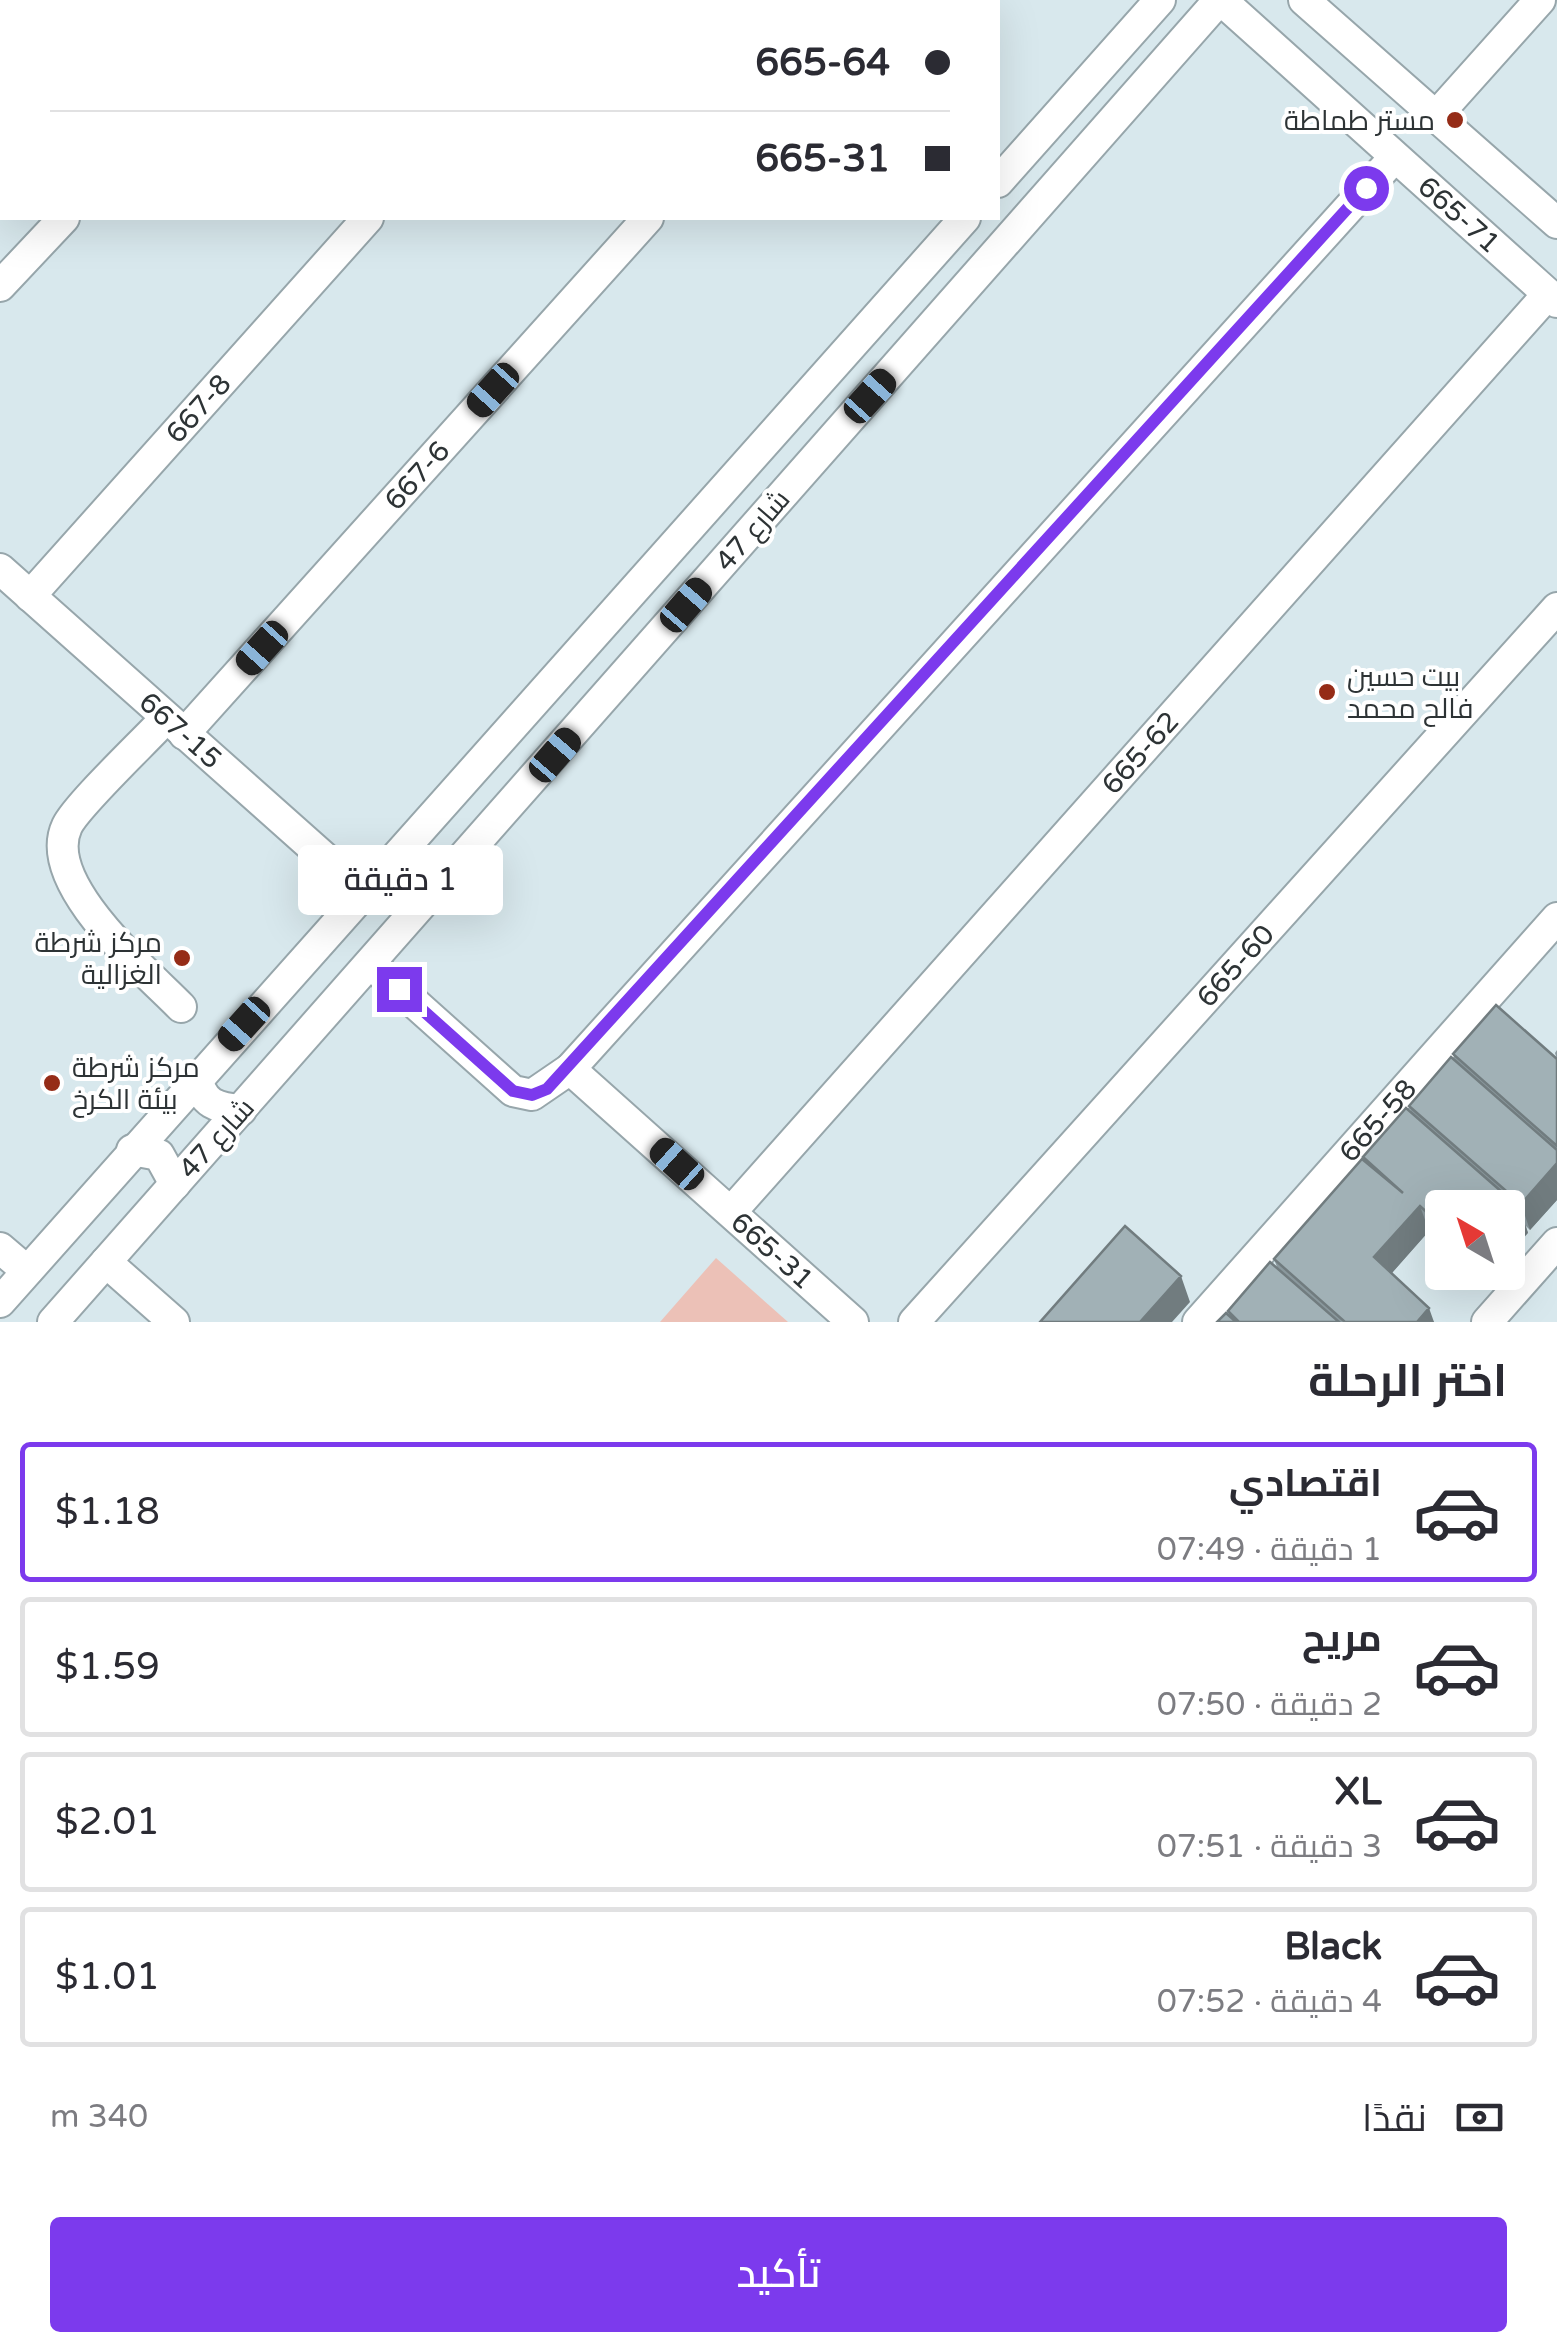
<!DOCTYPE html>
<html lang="ar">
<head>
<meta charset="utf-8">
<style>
  :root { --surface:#fff; --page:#f2f2f3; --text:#2b2b33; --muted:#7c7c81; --line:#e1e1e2; --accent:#7c3aed }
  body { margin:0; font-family:"Varela Round",Cairo,sans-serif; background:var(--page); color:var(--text); direction:rtl; height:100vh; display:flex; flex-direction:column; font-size:38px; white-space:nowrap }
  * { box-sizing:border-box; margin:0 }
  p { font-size:32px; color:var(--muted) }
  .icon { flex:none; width:55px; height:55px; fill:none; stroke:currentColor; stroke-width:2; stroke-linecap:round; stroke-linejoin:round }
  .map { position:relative; height:1322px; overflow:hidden; direction:ltr }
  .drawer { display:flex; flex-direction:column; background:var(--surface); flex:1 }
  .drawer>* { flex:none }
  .hud { position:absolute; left:0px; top:0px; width:1000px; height:220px; box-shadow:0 10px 40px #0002; direction:rtl; display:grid; align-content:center; height:220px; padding:0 50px; background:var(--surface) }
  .needle { width:65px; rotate:321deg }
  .buttons { position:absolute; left:1425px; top:1190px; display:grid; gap:20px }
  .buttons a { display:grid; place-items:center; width:100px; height:100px; border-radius:10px; background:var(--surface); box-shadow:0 10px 40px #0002; font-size:50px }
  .end { position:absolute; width:45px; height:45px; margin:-22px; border:12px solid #7c3aed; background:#fff; box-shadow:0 0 0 5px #fff }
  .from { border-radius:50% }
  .bubble { position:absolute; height:70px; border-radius:10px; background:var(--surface); box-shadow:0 10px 40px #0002; font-size:32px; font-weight:600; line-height:70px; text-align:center; direction:rtl }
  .car { position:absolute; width:30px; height:60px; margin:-30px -15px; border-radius:12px; box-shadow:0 0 8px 2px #0007; background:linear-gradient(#222 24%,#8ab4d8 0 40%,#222 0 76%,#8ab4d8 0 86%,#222 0) }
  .hud b { display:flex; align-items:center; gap:35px; height:95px; font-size:38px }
  .hud b+b { border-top:2px solid var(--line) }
  .hud i { width:25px; height:25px; background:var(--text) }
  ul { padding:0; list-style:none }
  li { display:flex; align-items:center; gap:30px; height:140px; margin:0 20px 15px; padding:0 30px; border:5px solid var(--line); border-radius:10px }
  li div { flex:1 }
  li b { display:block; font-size:38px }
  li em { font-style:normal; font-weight:600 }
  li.current { border-color:var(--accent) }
  li>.icon { width:90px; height:90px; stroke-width:1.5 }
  h2 { padding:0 50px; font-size:45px; line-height:120px }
  .pay { display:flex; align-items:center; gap:25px; height:110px; padding:0 50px; font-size:38px }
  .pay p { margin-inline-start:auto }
  .cta { display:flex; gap:20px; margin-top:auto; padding:20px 50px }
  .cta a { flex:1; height:115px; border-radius:10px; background:var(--accent); color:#fff; font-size:40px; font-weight:600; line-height:115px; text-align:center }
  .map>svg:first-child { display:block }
</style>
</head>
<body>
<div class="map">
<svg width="1557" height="1322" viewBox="0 0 1557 1322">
  <rect width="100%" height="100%" fill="#d8e8ed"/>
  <path fill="#ecc1b7" d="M716,1258L788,1322H660Z"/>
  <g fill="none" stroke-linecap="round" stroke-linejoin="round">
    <g stroke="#97a6ab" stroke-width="34">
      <g id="minor">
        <path d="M1304,0L1557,223"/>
        <path d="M262,2L264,0"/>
        <path d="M560,2L563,0"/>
        <path d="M841,2L843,0"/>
        <path id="s1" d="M1229,7L1557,302"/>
        <path d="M1437,115L1540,0"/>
        <path d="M998,182L1160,0"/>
        <path d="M0,286L64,218"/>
        <path id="s2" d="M0,569L363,892"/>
        <path id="s3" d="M30,596L368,218"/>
        <path d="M166,718C146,740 77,805 67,826C40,883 146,971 181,1007"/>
        <path id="s4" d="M184,734L648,218"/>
        <path id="s5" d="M371,964L513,1091L532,1095L570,1069L853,1322"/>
        <path d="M570,1069L1393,159"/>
        <path d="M197,1077C202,1104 217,1108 241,1110"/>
        <path d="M132,1150L159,1155L175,1184"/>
        <path id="s6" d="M731,1212L1548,294"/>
        <path d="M0,1248L27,1271"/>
        <path d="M106,1262L174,1322"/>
        <path d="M0,1302L965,218"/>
        <path d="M53,1322L1212,8"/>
        <path id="s7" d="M914,1322L1557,608"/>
        <path id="s8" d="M1198,1322L1557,918"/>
        <path d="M1487,1322L1557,1243"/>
      </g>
    </g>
    <use href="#minor" stroke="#fff" stroke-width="30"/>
  </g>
  <path fill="#8a989d" d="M1557,1050V1200L1530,1230L1526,1226L1528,1233L1442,1208V1244L1429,1231L1392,1273L1434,1322H1217L1229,1316L1228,1311L1277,1267L1274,1259L1364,1161L1363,1157L1411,1112L1409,1106L1455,1061L1453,1054L1557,1059L1555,1053Z
    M1475,1272H1493L1485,1282Z"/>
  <path fill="#717c7f" d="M1557,1163V1200L1530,1230L1521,1204Z
    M1420,1206L1429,1231L1383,1283L1374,1257Z
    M1519,1207L1528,1233L1508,1256V1220Z
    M1481,1272H1493L1485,1282Z
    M1181,1276L1190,1302L1172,1322H1140Z
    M1429,1308L1434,1322H1417Z"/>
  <path fill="#a1b1b6" stroke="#717c7f" stroke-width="2.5" d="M1496,1005L1557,1059V1146L1453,1054Z
    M1451,1057L1557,1150V1163L1521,1204L1409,1106Z
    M1406,1108L1519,1207L1508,1220V1208H1442V1226L1420,1206L1374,1257L1429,1308L1417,1322H1345L1274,1259L1362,1159L1403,1193L1363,1157Z
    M1125,1226L1181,1276L1140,1322H1040Z
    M1270,1262L1339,1322H1239L1228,1311Z
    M1226,1313L1236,1322H1217Z"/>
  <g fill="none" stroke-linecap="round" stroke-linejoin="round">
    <path stroke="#7c3aed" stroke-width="12" d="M399,989L513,1091L532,1095L547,1089L1366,188"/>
  </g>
  <g fill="#952c17" stroke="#fff" stroke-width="4">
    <circle cx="1455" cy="120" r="10"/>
    <circle cx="1327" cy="692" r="10"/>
    <circle cx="182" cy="958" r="10"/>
    <circle cx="52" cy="1083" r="10"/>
  </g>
  <g text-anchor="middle" stroke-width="8" stroke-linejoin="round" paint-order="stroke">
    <g font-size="28" fill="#2d3335" stroke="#fff" text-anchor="end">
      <text x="1435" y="130">مستر طماطة</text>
      <text x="1347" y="686" text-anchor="start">بيت حسين<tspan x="1347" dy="32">فالح محمد</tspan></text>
      <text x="162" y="952">مركز شرطة<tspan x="162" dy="32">الغزالية</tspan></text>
      <text x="72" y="1077" text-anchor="start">مركز شرطة<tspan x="72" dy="32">بيئة الكرخ</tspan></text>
    </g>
    <g font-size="28" fill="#2d3335" stroke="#fff">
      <text dy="10" stroke="none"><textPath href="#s1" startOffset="310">665-71</textPath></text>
      <text dy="10" stroke="none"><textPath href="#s3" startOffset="252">667-8</textPath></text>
      <text dy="10" stroke="none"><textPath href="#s4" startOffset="348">667-6</textPath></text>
      <text transform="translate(752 530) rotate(-49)" y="10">شارع 47</text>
      <text dy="10" stroke="none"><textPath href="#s2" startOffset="242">667-15</textPath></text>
      <text dy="10" stroke="none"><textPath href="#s6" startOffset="615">665-62</textPath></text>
      <text dy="10" stroke="none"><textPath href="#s7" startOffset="480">665-60</textPath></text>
      <text dy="10" stroke="none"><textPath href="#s8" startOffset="270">665-58</textPath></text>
      <text transform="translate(216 1138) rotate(-48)" y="10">شارع 47</text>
      <text dy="10" stroke="none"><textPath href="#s5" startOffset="528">665-31</textPath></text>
    </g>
  </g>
</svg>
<div class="buttons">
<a><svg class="needle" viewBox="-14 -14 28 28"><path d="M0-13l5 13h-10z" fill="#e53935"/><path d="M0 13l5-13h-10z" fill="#7c7c81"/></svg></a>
</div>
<i class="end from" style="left:1366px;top:188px"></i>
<i class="end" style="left:399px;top:989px"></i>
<div class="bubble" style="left:298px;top:845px;width:205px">1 دقيقة</div>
<i class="car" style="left:493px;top:390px;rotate:222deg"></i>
<i class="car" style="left:870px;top:396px;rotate:42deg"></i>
<i class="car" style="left:686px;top:605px;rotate:41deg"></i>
<i class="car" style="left:262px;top:648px;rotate:222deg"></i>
<i class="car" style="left:555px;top:755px;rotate:41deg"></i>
<i class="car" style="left:244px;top:1024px;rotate:222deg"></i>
<i class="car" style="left:677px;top:1164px;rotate:312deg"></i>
<div class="hud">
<b><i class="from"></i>665-64</b>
<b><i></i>665-31</b>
</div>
</div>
<section class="drawer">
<h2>اختر الرحلة</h2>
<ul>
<li class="current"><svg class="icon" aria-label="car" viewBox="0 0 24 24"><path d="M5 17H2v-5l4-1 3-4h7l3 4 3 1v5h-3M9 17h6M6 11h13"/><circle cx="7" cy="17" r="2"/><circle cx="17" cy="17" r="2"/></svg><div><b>اقتصادي</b><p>1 دقيقة · 07:49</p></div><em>$1.18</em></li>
<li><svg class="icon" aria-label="car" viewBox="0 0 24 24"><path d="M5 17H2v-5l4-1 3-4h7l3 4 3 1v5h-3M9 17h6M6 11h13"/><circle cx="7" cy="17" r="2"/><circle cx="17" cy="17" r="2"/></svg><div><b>مريح</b><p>2 دقيقة · 07:50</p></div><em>$1.59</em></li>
<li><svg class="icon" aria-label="car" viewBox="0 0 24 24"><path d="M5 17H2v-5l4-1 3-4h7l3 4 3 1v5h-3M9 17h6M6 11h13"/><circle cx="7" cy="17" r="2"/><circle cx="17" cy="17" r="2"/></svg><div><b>XL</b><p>3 دقيقة · 07:51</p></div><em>$2.01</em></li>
<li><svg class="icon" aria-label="car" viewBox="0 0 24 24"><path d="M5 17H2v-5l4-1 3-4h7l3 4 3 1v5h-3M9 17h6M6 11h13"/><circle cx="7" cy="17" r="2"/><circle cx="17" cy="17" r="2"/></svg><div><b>Black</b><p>4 دقيقة · 07:52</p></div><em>$1.01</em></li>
</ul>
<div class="pay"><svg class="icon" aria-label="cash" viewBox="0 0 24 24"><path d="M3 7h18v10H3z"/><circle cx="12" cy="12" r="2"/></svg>نقدًا<p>340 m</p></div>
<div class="cta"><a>تأكيد</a></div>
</section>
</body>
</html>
